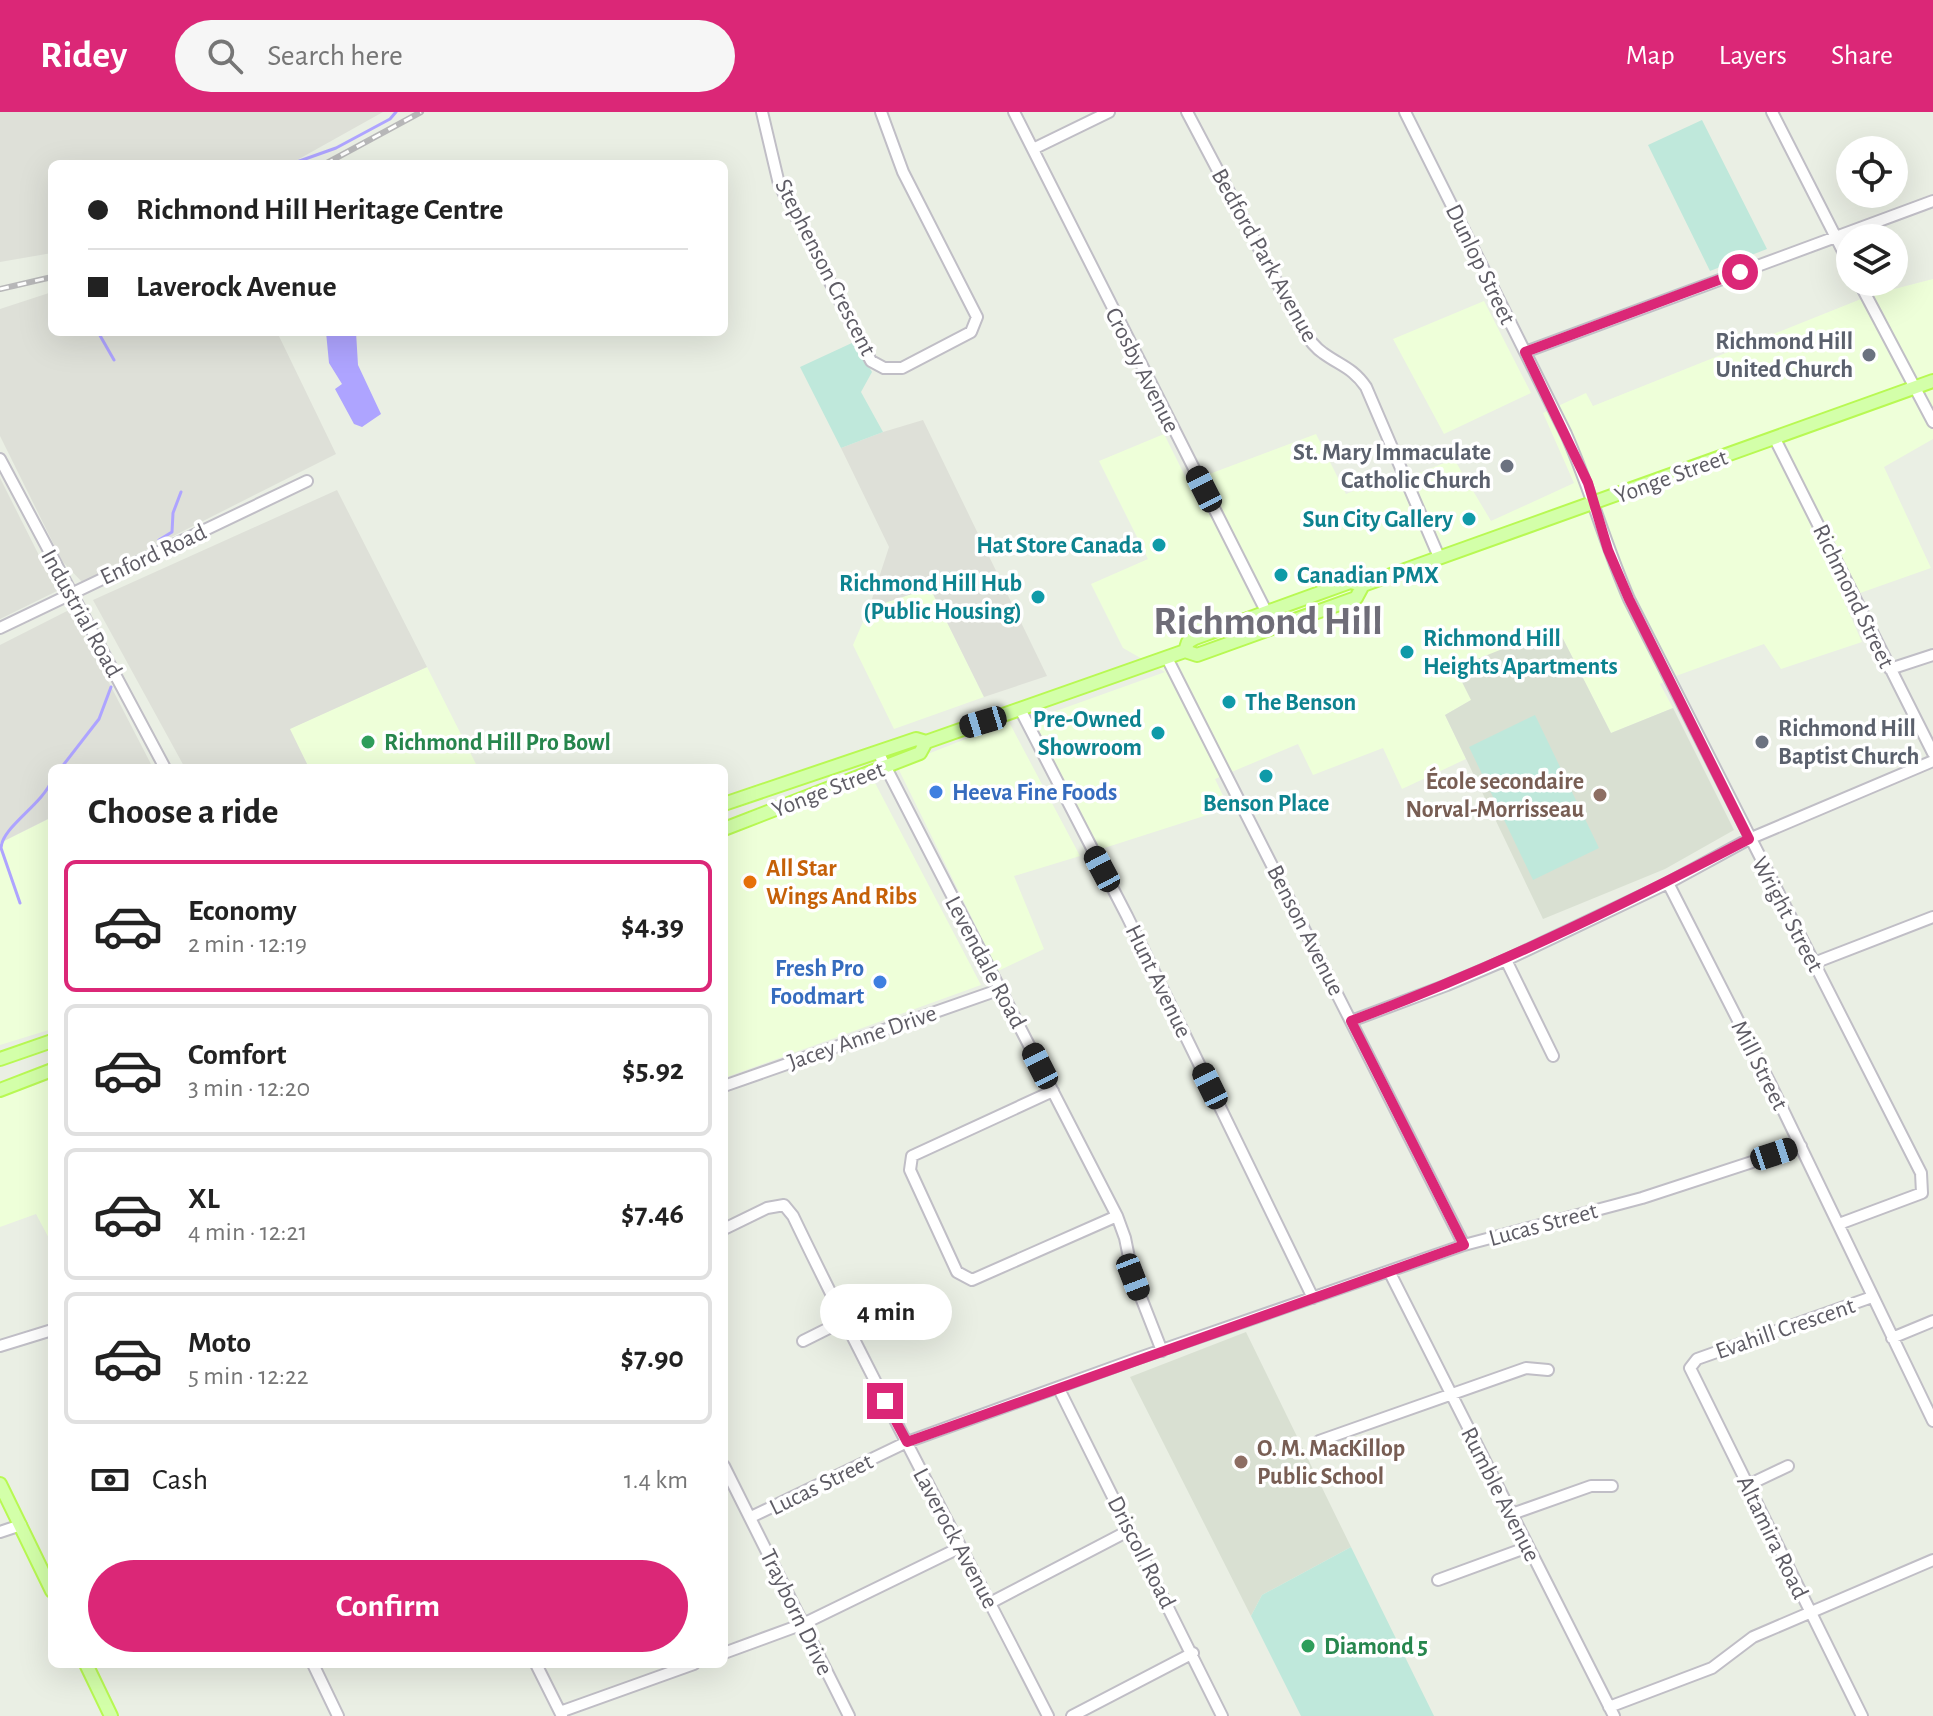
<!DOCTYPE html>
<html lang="en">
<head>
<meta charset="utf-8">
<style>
  :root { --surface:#fff; --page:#f6f6f6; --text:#222; --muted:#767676; --line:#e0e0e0; --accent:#db2777 }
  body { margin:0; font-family:"Alegreya Sans",sans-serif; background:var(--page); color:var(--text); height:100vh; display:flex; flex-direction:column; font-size:30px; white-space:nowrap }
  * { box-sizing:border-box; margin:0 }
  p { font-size:26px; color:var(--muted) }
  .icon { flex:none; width:44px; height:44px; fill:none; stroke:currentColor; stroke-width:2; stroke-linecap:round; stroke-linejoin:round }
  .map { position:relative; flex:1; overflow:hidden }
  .side { position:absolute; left:48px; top:652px; width:680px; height:904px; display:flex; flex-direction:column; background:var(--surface); border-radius:12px; box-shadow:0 8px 32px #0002 }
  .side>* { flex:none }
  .banner { position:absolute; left:48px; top:48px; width:680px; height:176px; border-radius:12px; box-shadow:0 8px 32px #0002; display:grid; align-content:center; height:176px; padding:0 40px; background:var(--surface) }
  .fabs { position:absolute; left:1836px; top:24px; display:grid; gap:16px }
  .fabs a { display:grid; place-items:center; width:72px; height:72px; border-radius:50%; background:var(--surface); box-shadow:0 8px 32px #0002; font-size:40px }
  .end { position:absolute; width:36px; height:36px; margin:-18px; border:10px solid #db2777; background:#fff; box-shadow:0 0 0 4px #fff }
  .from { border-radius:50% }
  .bubble { position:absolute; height:56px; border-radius:28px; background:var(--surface); box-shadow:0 8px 32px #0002; font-size:26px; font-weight:700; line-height:56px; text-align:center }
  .car { position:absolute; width:24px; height:48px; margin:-24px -12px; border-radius:10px; box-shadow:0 0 6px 2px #0007; background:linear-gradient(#222 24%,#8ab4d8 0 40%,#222 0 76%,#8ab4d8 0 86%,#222 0) }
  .banner b { display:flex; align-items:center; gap:28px; height:76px; font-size:30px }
  .banner b+b { border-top:2px solid var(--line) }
  .banner i { width:20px; height:20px; background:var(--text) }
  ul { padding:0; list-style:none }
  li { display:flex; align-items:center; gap:24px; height:132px; margin:0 16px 12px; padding:0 24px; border:4px solid var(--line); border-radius:12px }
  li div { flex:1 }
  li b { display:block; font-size:30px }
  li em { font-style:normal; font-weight:700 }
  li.selected { border-color:var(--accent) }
  li>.icon { width:72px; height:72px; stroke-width:1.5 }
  h2 { padding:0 40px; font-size:36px; line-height:96px }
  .pay { display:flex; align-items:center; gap:20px; height:88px; padding:0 40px; font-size:30px }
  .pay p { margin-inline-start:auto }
  .primary-button { display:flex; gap:16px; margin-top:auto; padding:16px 40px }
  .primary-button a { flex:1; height:92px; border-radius:48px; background:var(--accent); color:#fff; font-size:32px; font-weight:700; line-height:92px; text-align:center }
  header { display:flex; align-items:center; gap:48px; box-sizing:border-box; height:112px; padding:0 40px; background:var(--accent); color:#fff }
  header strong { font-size:38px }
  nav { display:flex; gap:44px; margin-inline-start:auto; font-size:28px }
  .search { width:560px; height:72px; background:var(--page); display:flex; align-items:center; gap:20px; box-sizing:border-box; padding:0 28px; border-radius:44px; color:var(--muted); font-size:30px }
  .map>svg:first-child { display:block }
</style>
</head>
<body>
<header>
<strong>Ridey</strong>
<div class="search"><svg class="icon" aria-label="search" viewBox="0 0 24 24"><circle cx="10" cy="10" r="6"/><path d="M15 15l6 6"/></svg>Search here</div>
<nav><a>Map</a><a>Layers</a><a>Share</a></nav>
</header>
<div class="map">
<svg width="1933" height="1604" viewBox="0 0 1933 1604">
  <rect width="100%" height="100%" fill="#eaefe4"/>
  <path fill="#eeffd9" d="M1933,167V327L1884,355L1931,456L1843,487L1862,530L1781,557L1764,532L1676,564L1660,572L1673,596L1611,621L1557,515L1471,588L1445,603L1466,647L1402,677L1383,636L1313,663L1298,632L1215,667L1229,696L1098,738L1028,609L1165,560L1123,536L1091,472L1148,447L1099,349L1164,322L1188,370L1316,322L1346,382L1392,363H1414L1454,347L1491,409L1574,371L1543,301L1586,281L1593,294L1871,183Z
    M1484,189L1531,281L1444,322L1393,227Z
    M930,476L984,585L894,617L853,533L869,496Z
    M427,555L478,656H309L289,617Z
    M1009,610L1080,744L1014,764L1044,837L998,859L897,654Z
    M874,669L981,873L724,966V724Z
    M52,705V917L0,933V731Z
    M49,968L52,975V1132L36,1102L0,1115V986Z"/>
  <path fill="#dee0d8" d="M0,0H383L290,52H52V141L0,150Z
    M52,180V220H277L336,342L82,470L62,449L0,324V197Z
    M923,308L1047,564L984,585L930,476L869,496L889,435L841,336L883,320Z
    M0,366L57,479L0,507Z
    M337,378L427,555L290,617L309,656H185L93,488Z
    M71,497L153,656H52V705L0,731V533Z"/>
  <path fill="#d9e0d2" d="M1557,515L1611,621L1673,596L1734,718L1665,757L1543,807L1445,603L1471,588L1455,556Z
    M1246,1220L1351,1435L1262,1483L1251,1504L1130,1265Z"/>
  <path fill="#bfe8db" d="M1702,8L1767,137L1710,159L1648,33Z
    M854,230L872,260L861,280L883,320L841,336L800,255Z
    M1535,603L1599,736L1533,768L1469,635Z
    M1351,1435L1434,1604H1301L1251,1504L1262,1483Z"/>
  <path fill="#aea4ff" d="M326,220H356L358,253L381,302L362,315L354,312L335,277L342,272L329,251Z"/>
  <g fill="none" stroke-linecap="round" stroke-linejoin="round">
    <path stroke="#aea4ff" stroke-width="3" d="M291,52L336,36L390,7L396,0
      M98,220L114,248
      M159,428L172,420L173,401L181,380
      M61,656L99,607L111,575
      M20,791L1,736C2,715 42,693 52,668"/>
    <g stroke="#c0bec6" stroke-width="14">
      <path id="minor" d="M762,0L779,72L871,249L884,256H902L971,220L977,205L903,60L881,0
        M1014,0L1274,515
        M1187,0L1301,216C1307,225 1314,235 1323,241C1341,254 1353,256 1366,275L1439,445
        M1405,0L1566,322C1590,376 1605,432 1629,487L1921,1061L1922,1081L1839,1112
        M1772,0L1850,153
        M1033,37L1109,0
        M1859,170L1933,310
        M1525,240L1933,89
        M1775,327L1933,641
        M0,347L165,656
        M0,516L307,369
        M1167,546L1464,1133
        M1890,557L1933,543
        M1021,599L1127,804L1313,1186
        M878,640L1117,1104L1125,1126L1133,1165L1162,1239
        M1668,771L1771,973L1933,1309
        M1506,848L1553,944
        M1814,851L1933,805
        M1351,909L1447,873L1506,848L1668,771L1749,727L1933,649
        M724,974L1001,877
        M1053,979L912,1044L910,1058L957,1160L972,1168L1117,1104
        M724,1117L767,1096L784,1093L793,1104C874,1273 963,1437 1048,1604
        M1389,1159L1614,1604
        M1892,1226L1933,1209
        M803,1229L843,1209
        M0,1234L52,1218
        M1059,1277L1222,1604
        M1319,1329L1526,1256L1548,1258
        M724,1354L849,1604
        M1748,1373L1788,1354
        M1512,1402L1591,1374H1612
        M751,1405L907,1330L1136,1247L1464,1133L1642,1086L1801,1034
        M0,1420L21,1413
        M1438,1468L1528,1435
        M990,1491L1130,1418
        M724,1541L803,1512L959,1436
        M313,1552L338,1604
        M536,1552L562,1604
        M1609,1595L1712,1556L1753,1525L1933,1448
        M560,1600L694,1552
        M1072,1604L1193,1541
        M1862,1604L1690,1256L1697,1247L1872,1185"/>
    </g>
    <g stroke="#b8f953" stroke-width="16">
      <path id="major" d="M1185,539L1188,530L1195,526L1350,470L1363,473L1933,269
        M724,692L916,627L926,630L1185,539L1197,543L1356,486L1363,473
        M724,717L920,641L926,630
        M0,947L52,929
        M0,978L52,958
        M0,1372L52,1479
        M86,1552L111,1604"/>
    </g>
    <use href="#minor" stroke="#fff" stroke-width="10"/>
    <use href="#major" stroke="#d3ffa9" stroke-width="12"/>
    <g stroke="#b7b7b8" stroke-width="6">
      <path id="rail" d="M325,52L421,0
        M0,177L52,165"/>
    </g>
    <use href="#rail" stroke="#fff" stroke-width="3" stroke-dasharray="9" stroke-linecap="butt"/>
  </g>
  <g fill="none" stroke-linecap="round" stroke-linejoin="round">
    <path stroke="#db2777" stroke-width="10" d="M885,1289L907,1330L1464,1133L1351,909C1489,858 1619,795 1749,727L1629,487L1608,438L1588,371L1525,240L1740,160"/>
  </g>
  <g fill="#6b7280" stroke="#fff" stroke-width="3">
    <circle cx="1869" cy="243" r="8"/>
    <circle cx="1507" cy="354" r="8"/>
    <circle cx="1762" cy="630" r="8"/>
  </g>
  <g fill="#0f9aa8" stroke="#fff" stroke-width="3">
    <circle cx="1469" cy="407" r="8"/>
    <circle cx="1159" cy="433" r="8"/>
    <circle cx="1281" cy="463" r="8"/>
    <circle cx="1038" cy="485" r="8"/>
    <circle cx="1407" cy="540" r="8"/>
    <circle cx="1229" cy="590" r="8"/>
    <circle cx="1158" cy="621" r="8"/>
    <circle cx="1266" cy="664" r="8"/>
  </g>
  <g fill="#2e9e5b" stroke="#fff" stroke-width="3">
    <circle cx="368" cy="630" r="8"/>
    <circle cx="1308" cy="1534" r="8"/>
  </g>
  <g fill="#3f7fe0" stroke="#fff" stroke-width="3">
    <circle cx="936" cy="680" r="8"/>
    <circle cx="880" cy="870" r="8"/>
  </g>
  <g fill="#8d6e63" stroke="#fff" stroke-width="3">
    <circle cx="1600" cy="683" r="8"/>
    <circle cx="1241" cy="1350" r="8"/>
  </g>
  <circle fill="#e8710a" stroke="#fff" stroke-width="3" cx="750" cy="770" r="8"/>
  <g text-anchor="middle" stroke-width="7" stroke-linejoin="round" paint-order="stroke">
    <g font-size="24" fill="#5e5c65" stroke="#fff">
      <text transform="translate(1265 143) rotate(61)" y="8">Bedford Park Avenue</text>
      <text transform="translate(1481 152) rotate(64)" y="8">Dunlop Street</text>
      <text transform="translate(826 155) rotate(63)" y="8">Stephenson Crescent</text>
      <text transform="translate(1143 258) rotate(63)" y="8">Crosby Avenue</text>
      <text transform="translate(1671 364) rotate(-20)" y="8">Yonge Street</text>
      <text transform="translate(153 442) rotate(-25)" y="8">Enford Road</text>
      <text transform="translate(1854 484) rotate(64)" y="8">Richmond Street</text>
      <text transform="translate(82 501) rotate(61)" y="8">Industrial Road</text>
      <text transform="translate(828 677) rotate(-21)" y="8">Yonge Street</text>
      <text transform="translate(1788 802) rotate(62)" y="8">Wright Street</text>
      <text transform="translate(1306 818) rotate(63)" y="8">Benson Avenue</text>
      <text transform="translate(986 850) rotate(62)" y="8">Levendale Road</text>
      <text transform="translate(1159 869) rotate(64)" y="8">Hunt Avenue</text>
      <text transform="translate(862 925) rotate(-19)" y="8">Jacey Anne Drive</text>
      <text transform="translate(1760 953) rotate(63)" y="8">Mill Street</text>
      <text transform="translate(1543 1112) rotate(-15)" y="8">Lucas Street</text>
      <text transform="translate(1785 1216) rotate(-19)" y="8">Evahill Crescent</text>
      <text transform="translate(821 1372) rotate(-26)" y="8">Lucas Street</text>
      <text transform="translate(1501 1382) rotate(63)" y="8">Rumble Avenue</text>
      <text transform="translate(1773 1425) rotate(64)" y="8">Altamira Road</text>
      <text transform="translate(956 1426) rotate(62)" y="8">Laverock Avenue</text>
      <text transform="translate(1142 1440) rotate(63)" y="8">Driscoll Road</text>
      <text transform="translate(797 1500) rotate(64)" y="8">Trayborn Drive</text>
    </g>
    <g font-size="24" font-weight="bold" fill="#5b616d" stroke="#fff" text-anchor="end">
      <text x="1853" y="237">Richmond Hill<tspan x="1853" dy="28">United Church</tspan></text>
      <text x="1491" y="348">St. Mary Immaculate<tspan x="1491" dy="28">Catholic Church</tspan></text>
      <text x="1778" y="624" text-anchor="start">Richmond Hill<tspan x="1778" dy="28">Baptist Church</tspan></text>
    </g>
    <g font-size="24" font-weight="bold" fill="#0d838f" stroke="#fff" text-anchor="end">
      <text x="1453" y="415">Sun City Gallery</text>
      <text x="1143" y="441">Hat Store Canada</text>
      <text x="1297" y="471" text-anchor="start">Canadian PMX</text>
      <text x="1022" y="479">Richmond Hill Hub<tspan x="1022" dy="28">(Public Housing)</tspan></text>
      <text x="1423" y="534" text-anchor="start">Richmond Hill<tspan x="1423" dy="28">Heights Apartments</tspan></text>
      <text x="1245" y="598" text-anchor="start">The Benson</text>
      <text x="1142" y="615">Pre-Owned<tspan x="1142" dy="28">Showroom</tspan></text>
      <text x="1266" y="699" text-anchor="middle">Benson Place</text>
    </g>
    <g font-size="24" font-weight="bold" fill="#27864d" stroke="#fff" text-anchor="start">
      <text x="384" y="638">Richmond Hill Pro Bowl</text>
      <text x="1324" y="1542">Diamond 5</text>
    </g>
    <g font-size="24" font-weight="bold" fill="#785e54" stroke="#fff" text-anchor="end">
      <text x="1584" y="677">École secondaire<tspan x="1584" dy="28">Norval-Morrisseau</tspan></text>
      <text x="1257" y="1344" text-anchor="start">O. M. MacKillop<tspan x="1257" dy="28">Public School</tspan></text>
    </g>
    <g font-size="24" font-weight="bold" fill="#366cbe" stroke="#fff" text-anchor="start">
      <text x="952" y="688">Heeva Fine Foods</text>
      <text x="864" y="864" text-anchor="end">Fresh Pro<tspan x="864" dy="28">Foodmart</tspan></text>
    </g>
    <g font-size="24" font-weight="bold" fill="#c56008" stroke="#fff" text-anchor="start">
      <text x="766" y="764">All Star<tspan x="766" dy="28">Wings And Ribs</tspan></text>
    </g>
    <g font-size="40" font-weight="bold" fill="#6f6d78" stroke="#fff">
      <text x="1268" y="522">Richmond Hill</text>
    </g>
  </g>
</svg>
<div class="fabs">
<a><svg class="icon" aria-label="locate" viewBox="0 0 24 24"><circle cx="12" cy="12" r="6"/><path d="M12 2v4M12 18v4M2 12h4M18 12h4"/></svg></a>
<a><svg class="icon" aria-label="layers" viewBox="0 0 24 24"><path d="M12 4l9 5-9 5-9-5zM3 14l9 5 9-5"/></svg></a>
</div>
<i class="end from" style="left:1740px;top:160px"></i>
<i class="end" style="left:885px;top:1289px"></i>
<div class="bubble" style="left:820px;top:1172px;width:132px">4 min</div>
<i class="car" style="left:1204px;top:377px;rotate:333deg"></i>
<i class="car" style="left:983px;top:610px;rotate:253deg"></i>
<i class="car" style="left:1102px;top:757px;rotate:332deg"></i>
<i class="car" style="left:1040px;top:954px;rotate:333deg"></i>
<i class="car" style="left:1210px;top:974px;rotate:334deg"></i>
<i class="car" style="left:1774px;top:1042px;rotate:72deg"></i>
<i class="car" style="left:1133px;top:1165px;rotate:159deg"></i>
<div class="banner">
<b><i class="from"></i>Richmond Hill Heritage Centre</b>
<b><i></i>Laverock Avenue</b>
</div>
<section class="side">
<h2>Choose a ride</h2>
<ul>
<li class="selected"><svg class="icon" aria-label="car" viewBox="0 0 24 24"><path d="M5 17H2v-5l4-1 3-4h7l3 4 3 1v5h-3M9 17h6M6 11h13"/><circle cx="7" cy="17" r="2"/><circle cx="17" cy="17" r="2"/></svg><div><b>Economy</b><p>2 min · 12:19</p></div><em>$4.39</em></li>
<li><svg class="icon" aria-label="car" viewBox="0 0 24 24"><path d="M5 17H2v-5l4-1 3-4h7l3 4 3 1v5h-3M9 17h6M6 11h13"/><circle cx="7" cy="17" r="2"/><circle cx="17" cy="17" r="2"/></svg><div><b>Comfort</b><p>3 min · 12:20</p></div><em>$5.92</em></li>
<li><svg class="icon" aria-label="car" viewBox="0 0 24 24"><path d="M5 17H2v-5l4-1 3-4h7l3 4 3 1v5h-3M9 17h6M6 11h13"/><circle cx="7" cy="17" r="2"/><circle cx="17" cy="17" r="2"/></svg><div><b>XL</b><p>4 min · 12:21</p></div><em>$7.46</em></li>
<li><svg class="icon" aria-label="car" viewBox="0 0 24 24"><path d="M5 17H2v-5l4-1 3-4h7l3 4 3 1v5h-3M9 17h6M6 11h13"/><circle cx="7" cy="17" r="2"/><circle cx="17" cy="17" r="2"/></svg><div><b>Moto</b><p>5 min · 12:22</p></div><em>$7.90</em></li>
</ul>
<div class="pay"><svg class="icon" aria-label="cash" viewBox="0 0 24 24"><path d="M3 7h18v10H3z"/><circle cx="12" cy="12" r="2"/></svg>Cash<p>1.4 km</p></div>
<div class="primary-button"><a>Confirm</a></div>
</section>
</div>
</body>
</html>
